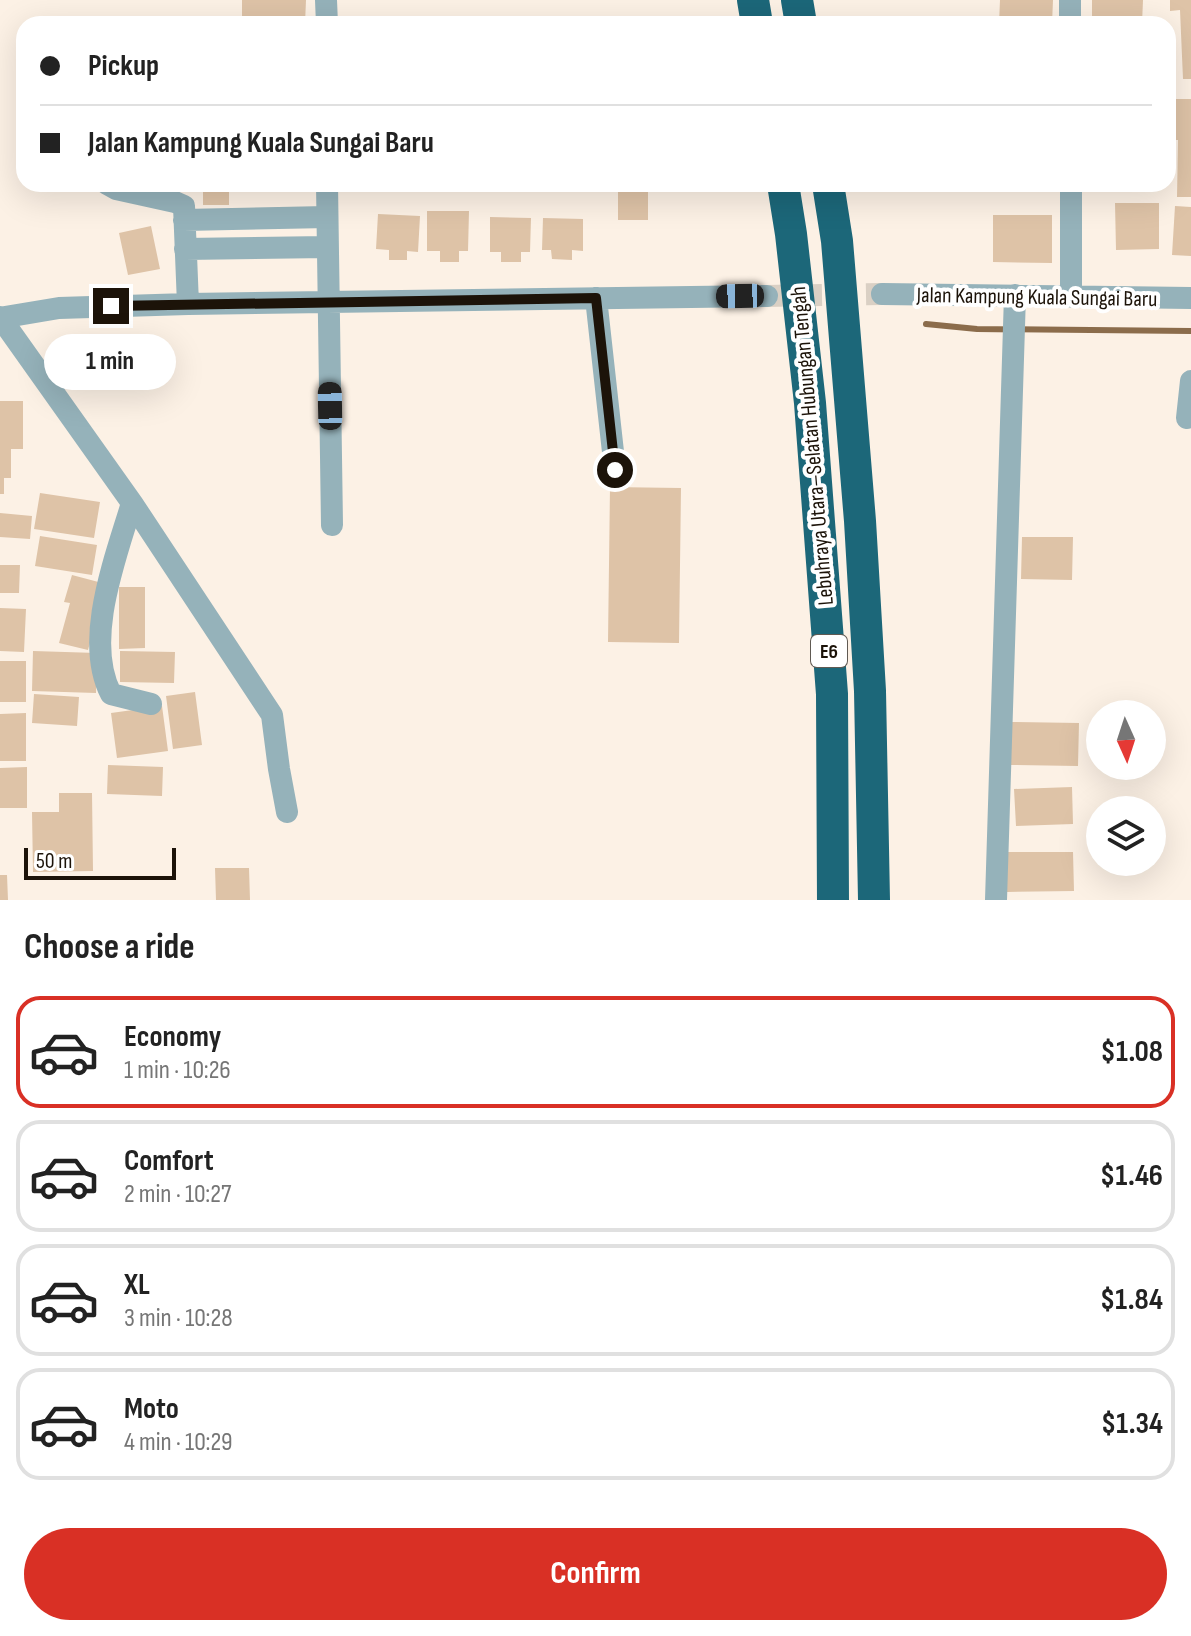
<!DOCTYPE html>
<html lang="en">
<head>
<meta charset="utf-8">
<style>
  :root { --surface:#fff; --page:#f2f2f2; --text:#222; --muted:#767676; --line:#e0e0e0; --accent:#d93025 }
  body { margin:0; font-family:"Sofia Sans Condensed",sans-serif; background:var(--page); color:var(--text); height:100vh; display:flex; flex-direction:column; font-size:30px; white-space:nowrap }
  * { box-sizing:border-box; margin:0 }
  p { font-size:26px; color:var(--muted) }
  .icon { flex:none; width:44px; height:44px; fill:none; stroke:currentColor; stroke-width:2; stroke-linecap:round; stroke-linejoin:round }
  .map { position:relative; height:900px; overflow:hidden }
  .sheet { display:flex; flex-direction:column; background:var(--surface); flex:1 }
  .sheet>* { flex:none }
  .top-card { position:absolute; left:16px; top:16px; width:1160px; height:176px; border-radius:24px; box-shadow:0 8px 32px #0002; display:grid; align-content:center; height:176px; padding:0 24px; background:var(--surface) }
  .needle { width:52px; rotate:177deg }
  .fabs { position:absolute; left:1086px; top:700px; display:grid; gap:16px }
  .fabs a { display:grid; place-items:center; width:80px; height:80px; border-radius:50%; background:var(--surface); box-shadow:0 8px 32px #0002; font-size:40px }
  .scale { position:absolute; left:24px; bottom:20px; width:152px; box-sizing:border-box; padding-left:8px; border:4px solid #1c1309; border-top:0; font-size:22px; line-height:28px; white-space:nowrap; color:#1c1309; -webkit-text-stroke:6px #fff; paint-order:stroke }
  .end { position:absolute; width:36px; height:36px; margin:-18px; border:10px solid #1c1309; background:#fff; box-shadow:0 0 0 4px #fff }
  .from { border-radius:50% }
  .bubble { position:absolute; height:56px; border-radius:28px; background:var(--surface); box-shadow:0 8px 32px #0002; font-size:26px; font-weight:700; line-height:56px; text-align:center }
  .car { position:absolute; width:24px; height:48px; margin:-24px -12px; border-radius:10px; box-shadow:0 0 6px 2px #0007; background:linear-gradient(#222 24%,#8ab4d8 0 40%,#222 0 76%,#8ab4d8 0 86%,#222 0) }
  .top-card b { display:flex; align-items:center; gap:28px; height:76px; font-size:30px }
  .top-card b+b { border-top:2px solid var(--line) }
  .top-card i { width:20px; height:20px; background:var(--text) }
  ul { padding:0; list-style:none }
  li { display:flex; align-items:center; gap:24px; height:112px; margin:0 16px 12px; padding:0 8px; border:4px solid var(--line); border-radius:24px }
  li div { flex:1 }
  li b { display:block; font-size:30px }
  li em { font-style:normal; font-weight:700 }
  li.selected { border-color:var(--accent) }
  li>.icon { width:72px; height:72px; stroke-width:1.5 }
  h2 { padding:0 24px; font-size:36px; line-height:96px }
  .action { display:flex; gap:16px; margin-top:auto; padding:16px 24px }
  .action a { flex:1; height:92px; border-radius:48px; background:var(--accent); color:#fff; font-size:32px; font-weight:700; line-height:92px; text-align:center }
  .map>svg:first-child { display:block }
</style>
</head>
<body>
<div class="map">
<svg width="1191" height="900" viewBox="0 0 1191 900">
  <rect width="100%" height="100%" fill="#fcf1e5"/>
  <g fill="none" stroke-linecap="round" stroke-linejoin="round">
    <path stroke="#8b6c4b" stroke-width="6" d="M926,324L977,329L1191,331"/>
  </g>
  <path fill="#dec3a7" d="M242,0H306L305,24H242Z
    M1000,0H1053L1052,24H999Z
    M1092,0H1143L1142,24H1107V21H1092Z
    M1170,0H1191V79H1183L1180,10L1170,11Z
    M1168,99H1191V197H1177L1178,140H1168Z
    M203,184H229V205H203Z
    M241,184H304V188L241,187Z
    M597,184H648V220H618V191L597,190Z
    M1115,203H1159V249L1116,250Z
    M1175,206L1191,207V256L1172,255Z
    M427,211H469L468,251H459V262H440V251H427Z
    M378,214L420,216L418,252L407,251V260H389V250L376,249Z
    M993,215H1052V263L993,262Z
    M490,217L531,218L530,252H521V262H501V252H490Z
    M543,218L583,219V251L572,250V260L552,259L551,250H542Z
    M151,226L160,269L128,275L119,233Z
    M0,401H23V449H11V478H4V494H0Z
    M610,487L681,488L679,643L608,642Z
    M40,493L100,502L94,538L34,529Z
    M0,513L32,516L30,539L0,537Z
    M40,536L97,545L92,575L35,566Z
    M1022,537H1073L1072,580L1021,579Z
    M0,565H20L19,593H0Z
    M72,575L106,584L88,650L59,643L70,603L64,602Z
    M119,587H145V648L119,649Z
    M0,608L26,609L24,652L0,651Z
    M33,651L97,653L96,693L32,691Z
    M120,651L175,652L174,683L120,682Z
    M0,661H26V702H0Z
    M195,692L202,745L173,749L166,696Z
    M34,694L79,697L77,726L32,723Z
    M162,706L168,751L117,758L111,713Z
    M26,713V761H0V714Z
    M1011,722L1079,723L1078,766L1011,765Z
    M108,765L163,767L162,796L107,794Z
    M27,767V808H0V768Z
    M1072,787L1073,824L1016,826L1014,789Z
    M59,793H92L93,871L33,872L32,812H59Z
    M1007,852H1073L1074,891L1007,892Z
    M215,868H249L250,900H216Z
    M0,875H7L8,900H0Z"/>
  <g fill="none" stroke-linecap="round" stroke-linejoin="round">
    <path stroke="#dad0c4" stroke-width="22" stroke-dasharray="22 11" stroke-linecap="butt" d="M767,296L882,294"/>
    <path stroke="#95b2ba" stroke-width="22" d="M326,0L327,24
      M1070,0V24
      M107,184L116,189L175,202L184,206L188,304
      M327,184L332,525
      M1071,184V296
      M184,220L327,217
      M185,249L327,247
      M882,294L1191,298
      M596,298L615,470
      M0,317L132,503L272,715L279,769L287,812
      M0,318L59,308L188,304L767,296
      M1187,418L1191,381
      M132,503C116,557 83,640 111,694L151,704
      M996,900L1015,295"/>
    <path stroke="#1c6779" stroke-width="32" d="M753,0L757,24
      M797,0L801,24
      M783,184L791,234L810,403L832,694L833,900
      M828,184L837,241L860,521L870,691L874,900"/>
  </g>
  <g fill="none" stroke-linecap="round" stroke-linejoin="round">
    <path stroke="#1c1309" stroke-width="10" d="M111,306L596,298L615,470"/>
  </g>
  <g text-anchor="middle" stroke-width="8" stroke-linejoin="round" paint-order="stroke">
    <rect fill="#fff" stroke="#605a53" stroke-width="2" x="811" y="635" width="36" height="32" rx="6"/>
    <g font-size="20" font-weight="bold" fill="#1c1309">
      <text x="829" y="658">E6</text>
    </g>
    <g font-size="22" fill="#1c1309" stroke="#fff">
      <text transform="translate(1037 296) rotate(1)" y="8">Jalan Kampung Kuala Sungai Baru</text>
      <text transform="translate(811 446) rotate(-95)" y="8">Lebuhraya Utara–Selatan Hubungan Tengah</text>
    </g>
  </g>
</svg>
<div class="fabs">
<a><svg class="needle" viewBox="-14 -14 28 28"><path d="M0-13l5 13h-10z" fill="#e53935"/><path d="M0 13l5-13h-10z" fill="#767676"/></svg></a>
<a><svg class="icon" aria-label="layers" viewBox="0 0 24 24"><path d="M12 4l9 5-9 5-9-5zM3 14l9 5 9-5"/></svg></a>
</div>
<div class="scale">50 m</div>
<i class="end from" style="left:615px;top:470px"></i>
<i class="end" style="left:111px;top:306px"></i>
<div class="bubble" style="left:44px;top:334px;width:132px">1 min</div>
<i class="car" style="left:740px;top:296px;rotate:269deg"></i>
<i class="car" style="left:330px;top:406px;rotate:359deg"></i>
<div class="top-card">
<b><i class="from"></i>Pickup</b>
<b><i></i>Jalan Kampung Kuala Sungai Baru</b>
</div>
</div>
<section class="sheet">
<h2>Choose a ride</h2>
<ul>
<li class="selected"><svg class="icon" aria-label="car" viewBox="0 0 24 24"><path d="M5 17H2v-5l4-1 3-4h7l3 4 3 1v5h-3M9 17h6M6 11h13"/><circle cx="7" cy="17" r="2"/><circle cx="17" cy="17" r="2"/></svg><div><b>Economy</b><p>1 min · 10:26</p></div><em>$1.08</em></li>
<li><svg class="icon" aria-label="car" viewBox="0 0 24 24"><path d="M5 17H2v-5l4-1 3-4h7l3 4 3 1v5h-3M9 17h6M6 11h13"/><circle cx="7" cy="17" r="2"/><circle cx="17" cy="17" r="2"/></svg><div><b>Comfort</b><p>2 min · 10:27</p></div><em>$1.46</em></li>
<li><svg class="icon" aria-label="car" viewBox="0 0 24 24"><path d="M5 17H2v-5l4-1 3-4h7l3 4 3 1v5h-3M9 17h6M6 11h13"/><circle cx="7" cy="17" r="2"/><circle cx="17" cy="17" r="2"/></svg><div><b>XL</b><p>3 min · 10:28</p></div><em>$1.84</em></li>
<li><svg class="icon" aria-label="car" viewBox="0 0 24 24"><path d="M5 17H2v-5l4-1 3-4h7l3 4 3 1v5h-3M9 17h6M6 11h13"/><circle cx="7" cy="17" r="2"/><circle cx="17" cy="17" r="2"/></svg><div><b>Moto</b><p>4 min · 10:29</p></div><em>$1.34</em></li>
</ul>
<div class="action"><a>Confirm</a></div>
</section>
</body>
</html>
